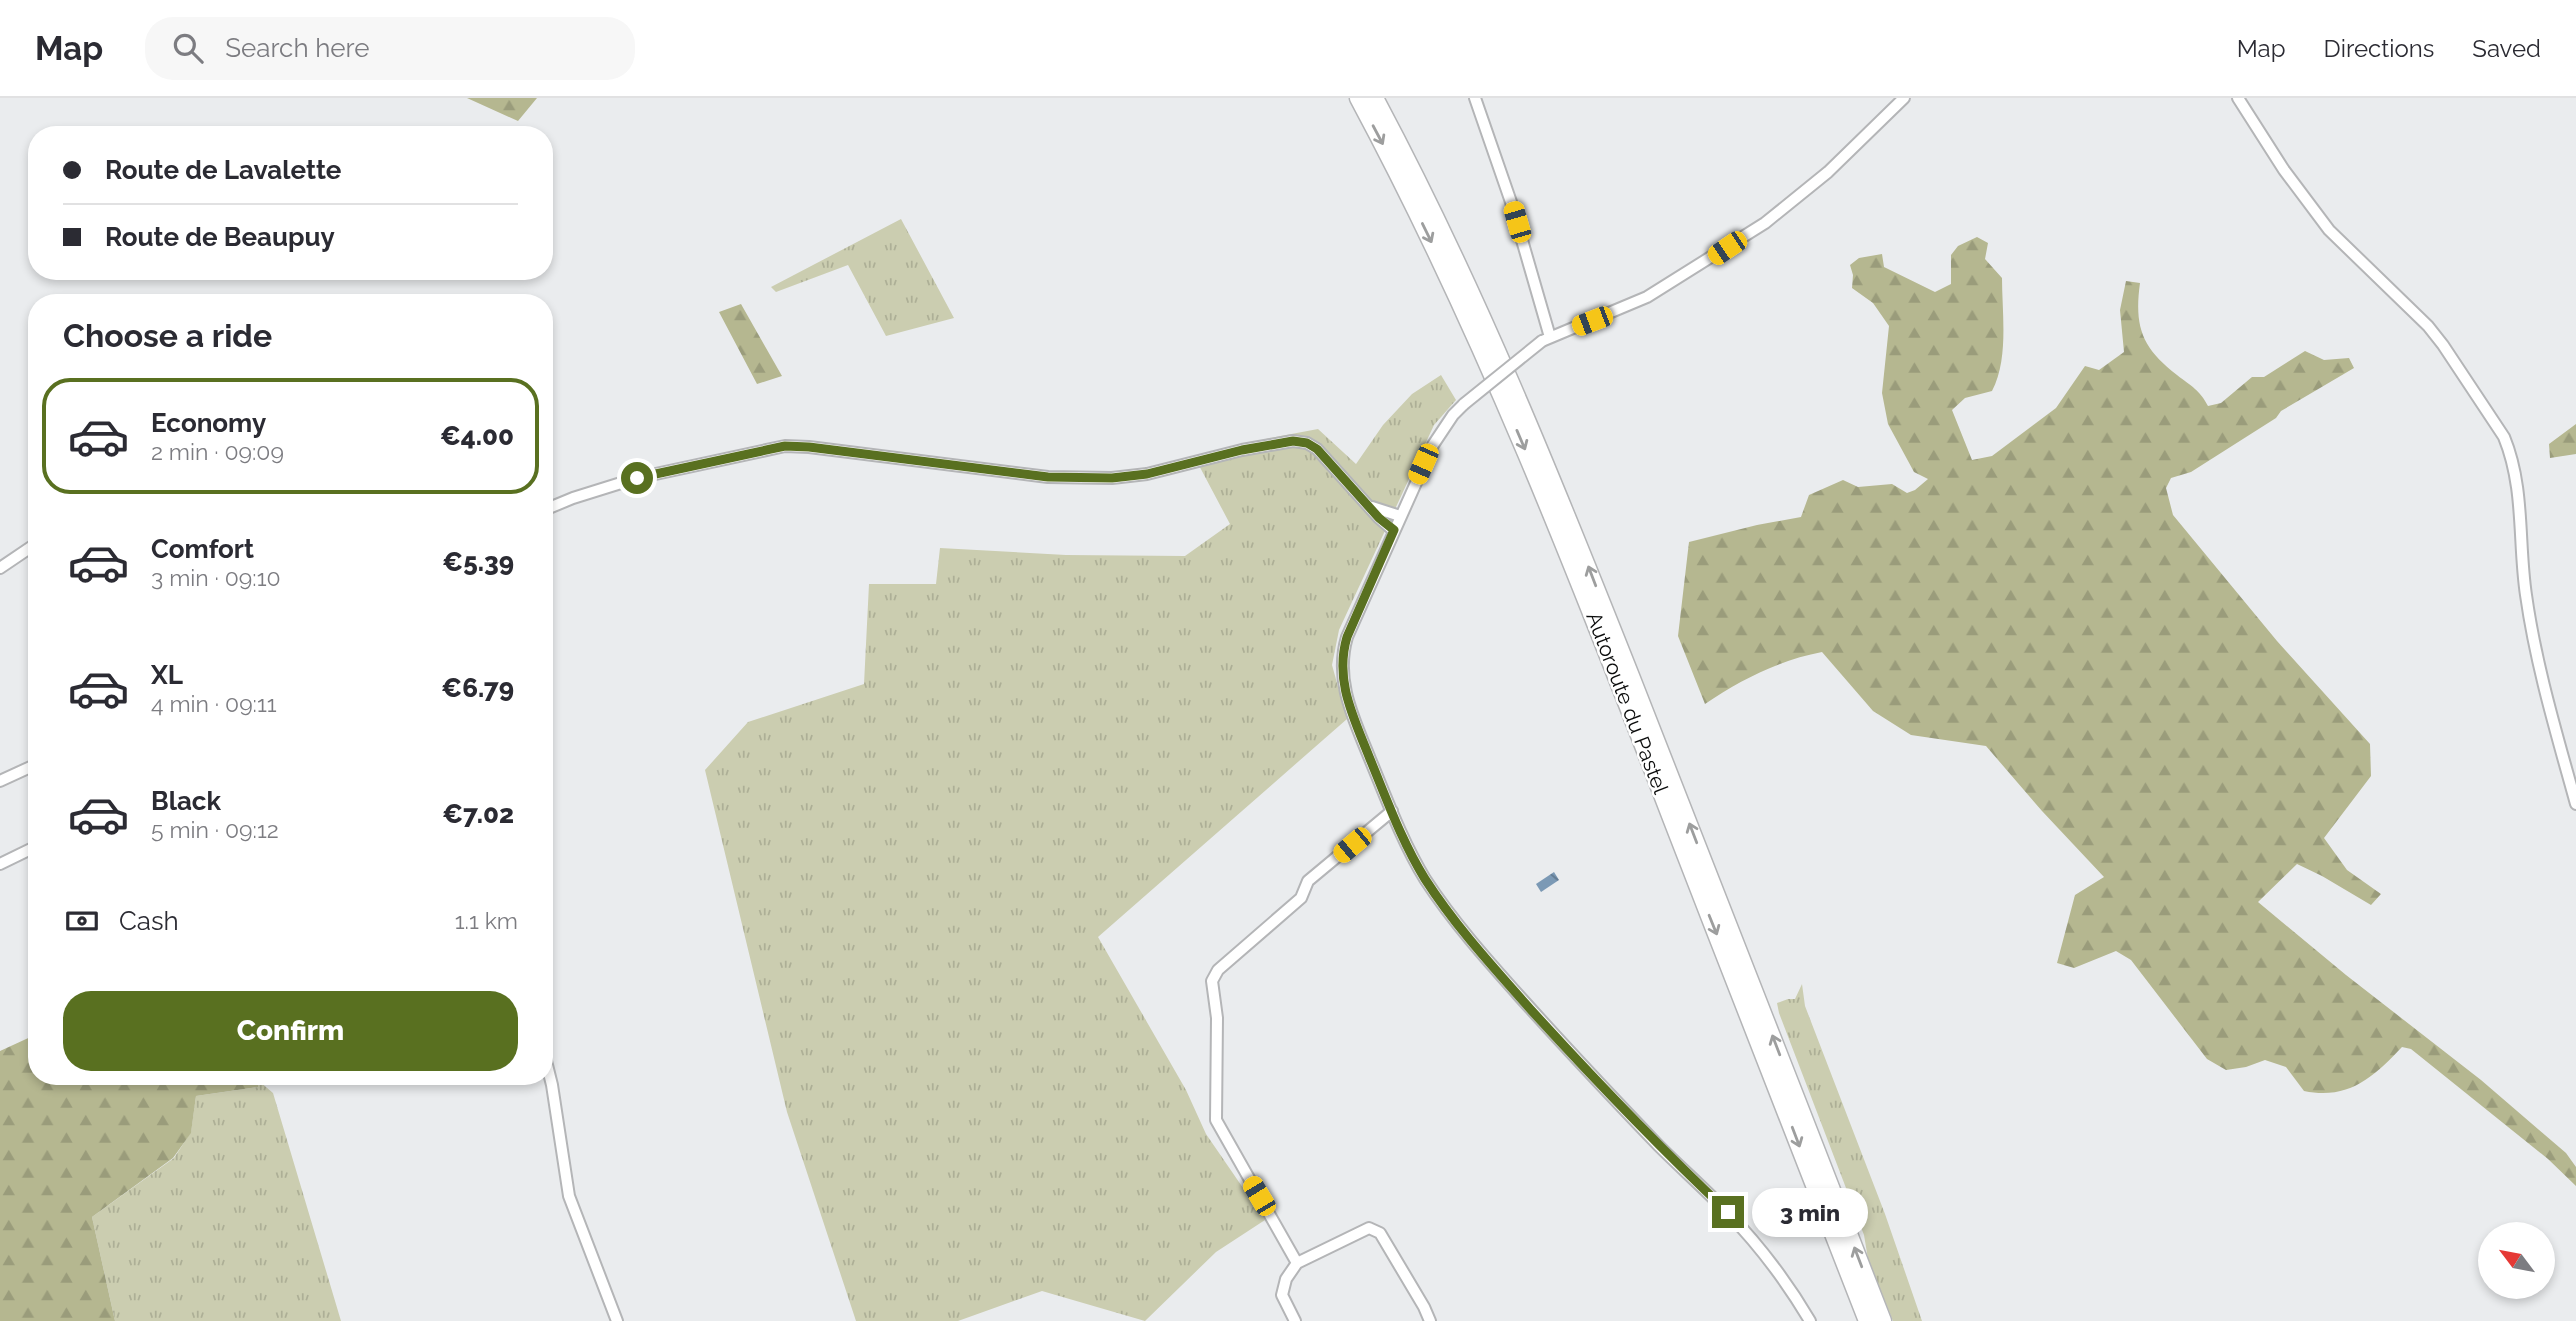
<!DOCTYPE html>
<html lang="en">
<head>
<meta charset="utf-8">
<style>
  :root { --surface:#fff; --page:#f7f7f7; --text:#2b2b33; --muted:#7c7c81; --line:#e1e1e2; --accent:#597020 }
  body { margin:0; font-family:Raleway,sans-serif; background:var(--page); color:var(--text); height:100vh; display:flex; flex-direction:column; font-size:26px; white-space:nowrap }
  * { box-sizing:border-box; margin:0 }
  p { font-size:23px; color:var(--muted) }
  .icon { flex:none; width:38px; height:38px; fill:none; stroke:currentColor; stroke-width:2; stroke-linecap:round; stroke-linejoin:round }
  .map { position:relative; flex:1; overflow:hidden }
  .side { position:absolute; left:28px; top:196px; width:525px; height:791px; display:flex; flex-direction:column; background:var(--surface); border-radius:28px; box-shadow:0 4px 10px #0003 }
  .side>* { flex:none }
  .hud { position:absolute; left:28px; top:28px; width:525px; height:154px; border-radius:28px; box-shadow:0 4px 10px #0003; display:grid; align-content:center; height:154px; padding:0 35px; background:var(--surface) }
  .needle { width:46px; rotate:302deg }
  .controls { position:absolute; left:2478px; top:1124px; display:grid; gap:14px }
  .controls a { display:grid; place-items:center; width:77px; height:77px; border-radius:50%; background:var(--surface); box-shadow:0 4px 10px #0003; font-size:35px }
  .end { position:absolute; width:32px; height:32px; margin:-16px; border:9px solid #597020; background:#fff; box-shadow:0 0 0 4px #fff }
  .from { border-radius:50% }
  .bubble { position:absolute; height:49px; border-radius:24px; background:var(--surface); box-shadow:0 4px 10px #0003; font-size:23px; font-weight:800; line-height:49px; text-align:center }
  .car { position:absolute; width:21px; height:42px; margin:-21px -10px; border-radius:9px; box-shadow:0 0 5px 2px #0007; background:linear-gradient(#f5c518 24%,#345 0 40%,#f5c518 0 76%,#345 0 86%,#f5c518 0) }
  .hud b { display:flex; align-items:center; gap:24px; height:66px; font-size:26px }
  .hud b+b { border-top:2px solid var(--line) }
  .hud i { width:18px; height:18px; background:var(--text) }
  ul { padding:0; list-style:none }
  li { display:flex; align-items:center; gap:21px; height:116px; margin:0 14px 10px; padding:0 21px; border:4px solid transparent; border-radius:28px }
  li div { flex:1 }
  li b { display:block; font-size:26px }
  li em { font-style:normal; font-weight:800 }
  li.selected { border-color:var(--accent) }
  li>.icon { width:63px; height:63px; stroke-width:1.5 }
  h2 { padding:0 35px; font-size:32px; line-height:84px }
  .pay { display:flex; align-items:center; gap:18px; height:77px; padding:0 35px; font-size:26px }
  .pay p { margin-inline-start:auto }
  .action { display:flex; gap:14px; margin-top:auto; padding:14px 35px }
  .action a { flex:1; height:80px; border-radius:28px; background:var(--accent); color:#fff; font-size:28px; font-weight:800; line-height:80px; text-align:center }
  header { display:flex; align-items:center; gap:42px; box-sizing:border-box; height:98px; padding:0 35px; background:var(--surface); border-bottom:2px solid var(--line) }
  header strong { font-size:33px }
  nav { display:flex; gap:38px; margin-inline-start:auto; font-size:24px }
  .search { width:490px; height:63px; background:var(--page); display:flex; align-items:center; gap:18px; box-sizing:border-box; padding:0 24px; border-radius:28px; color:var(--muted); font-size:26px }
  .map>svg:first-child { display:block }
</style>
</head>
<body>
<header>
<strong>Map</strong>
<div class="search"><svg class="icon" aria-label="search" viewBox="0 0 24 24"><circle cx="10" cy="10" r="6"/><path d="M15 15l6 6"/></svg>Search here</div>
<nav><a>Map</a><a>Directions</a><a>Saved</a></nav>
</header>
<div class="map">
<svg width="2576" height="1223" viewBox="0 0 2576 1223">
  <defs>
    <pattern id="grass-tufts" width="24" height="20" patternUnits="userSpaceOnUse" patternTransform="scale(1.75)"><rect width="24" height="20" fill="#cbcdb0"/><path d="M3 7l-1-3M5 7V3M7 7l1-3M15 17l-1-3M17 17v-4M19 17l1-3" fill="none" stroke="#adaf96"/></pattern>
    <pattern id="forest-firs" width="22" height="20" patternUnits="userSpaceOnUse" patternTransform="scale(1.75)"><rect width="22" height="20" fill="#b5b790"/><path d="M5 1l3.5 6h-7zM16 11l3.5 6h-7z" fill="#9a9c7b"/></pattern>
    <pattern id="water-waves" width="16" height="10" patternUnits="userSpaceOnUse" patternTransform="scale(1.75)"><rect width="16" height="10" fill="#7b99b5"/><path d="M0 5q4-4 8 0t8 0" fill="none" stroke="#637b92"/></pattern>
  </defs>
  <rect width="100%" height="100%" fill="#eaecee"/>
  <path fill="url(#grass-tufts)" d="M901,121L954,220L886,238L848,167L776,194L771,189Z
    M1441,277L1456,302L1434,327L1339,532L1332,567L1347,621L1098,839L1186,992L1206,1036L1265,1122L1216,1154L1145,1223L1042,1193L958,1223H856L787,1014L705,672L748,624L864,586L869,486H936L940,450L1066,457L1185,458L1230,426L1194,358L1270,340L1318,331L1356,366L1383,327L1412,296Z
    M1802,886L1805,908L1885,1116L1922,1223H1893L1868,1161L1864,1137L1779,915L1777,905L1788,901H1795Z
    M259,983L273,995L341,1223H115L92,1119L174,1060L191,1034L196,998L258,989Z"/>
  <path fill="url(#forest-firs)" d="M467,0H537L518,23Z
    M1977,139L1988,145L1985,161L2002,180C2002,215 2009,261 1992,293L1965,300L1952,312L1972,362L1992,358L2056,310L2085,268L2099,272L2124,254L2120,212L2126,183L2140,185C2134,229 2142,250 2177,277C2192,289 2199,291 2208,308L2221,305L2252,279H2264L2305,253L2324,262L2349,260L2354,270L2281,313L2276,320L2191,374L2171,380L2166,390L2173,417L2277,543L2370,646L2371,678L2324,740L2347,772L2381,796L2371,807L2322,778L2297,766L2258,804L2346,877L2481,982L2566,1055L2576,1069V1088L2548,1061L2411,951L2402,949C2373,980 2348,1002 2304,993L2286,969L2265,962L2246,969L2226,972L2207,961L2131,862L2116,853L2074,870L2057,865L2075,797L2104,779L2042,713L1986,648L1911,637L1873,613L1822,554C1780,562 1740,582 1705,606L1678,538L1689,444L1757,427L1801,419L1809,397L1843,382L1858,389L1892,386L1907,395L1915,392L1928,381L1914,374L1888,326L1882,295L1889,228L1873,205L1852,190L1853,177L1850,167L1859,160L1882,156L1884,169L1935,194L1951,186V157L1958,148Z
    M741,206L782,278L757,286L719,214Z
    M2576,326V356L2550,360L2549,346Z
    M37,936V978H207L259,983L258,989L196,998L191,1035L173,1060L92,1119L115,1223H0V953Z"/>
  <path fill="url(#water-waves)" d="M1554,774L1559,782L1541,794L1536,786Z"/>
  <g fill="none" stroke-linecap="round" stroke-linejoin="round">
    <g stroke="#b4b5b7" stroke-width="14">
      <path id="minor" d="M1475,0L1511,104L1550,239
        M2238,0L2284,72L2329,132L2428,228L2443,247L2504,339C2525,390 2518,444 2526,497C2536,568 2557,637 2576,706
        M1542,243L1647,199L1765,125L1828,74L1904,0
        M1464,306L1453,317L1433,347L1347,539C1334,583 1354,621 1370,661C1387,702 1402,743 1425,781C1453,824 1487,862 1521,900C1566,950 1612,999 1659,1048C1681,1070 1705,1091 1727,1114C1759,1147 1787,1184 1810,1223
        M1372,409L1400,418
        M544,412L573,400L637,380L785,348L809,349L1048,379L1112,380L1147,376L1242,352L1293,343L1307,345L1317,351L1379,420L1393,432
        M0,470L37,445
        M0,683L37,666
        M0,766L37,748
        M544,955L552,987L569,1098L617,1223
        M1297,1165L1216,1022L1217,920L1212,883L1218,872L1301,800L1308,783L1392,713
        M1295,1223L1282,1197L1286,1181L1297,1165L1369,1130L1380,1135L1424,1209L1430,1223"/>
    </g>
    <g stroke="#b4b5b7" stroke-width="19">
      <path id="highway" d="M1358,0C1482,231 1577,476 1671,720C1736,888 1802,1056 1867,1223
        M1375,0C1475,187 1553,381 1631,578C1716,792 1799,1008 1883,1223"/>
    </g>
    <use href="#minor" stroke="#fff" stroke-width="10"/>
    <use href="#highway" stroke="#fff" stroke-width="16"/>
    <g stroke="#b4b5b7" stroke-width="14" stroke-linecap="butt">
      <path id="minor-bridge" d="M1464,306L1542,243"/>
    </g>
    <use href="#minor-bridge" stroke="#fff" stroke-width="10"/>
  </g>
  <defs><path id="oneway-shaft" d="M-6 0H5M1.5-3L5.5 0L1.5 3" fill="none" stroke-width="1.6" stroke-linecap="round" stroke-linejoin="round" transform="scale(1.75)"/></defs>
  <g stroke="#9d9e9e">
    <use href="#oneway-shaft" transform="translate(1378 37) rotate(62)"/>
    <use href="#oneway-shaft" transform="translate(1427 135) rotate(64)"/>
    <use href="#oneway-shaft" transform="translate(1521 342) rotate(67)"/>
    <use href="#oneway-shaft" transform="translate(1592 478) rotate(-111)"/>
    <use href="#oneway-shaft" transform="translate(1693 735) rotate(-111)"/>
    <use href="#oneway-shaft" transform="translate(1713 827) rotate(68)"/>
    <use href="#oneway-shaft" transform="translate(1776 947) rotate(-111)"/>
    <use href="#oneway-shaft" transform="translate(1796 1039) rotate(69)"/>
    <use href="#oneway-shaft" transform="translate(1858 1159) rotate(-111)"/>
  </g>
  <g fill="none" stroke-linecap="round" stroke-linejoin="round">
    <path stroke="#597020" stroke-width="9" d="M637,380L785,348L809,349L1048,379L1112,380L1147,376L1242,352L1293,343L1307,345L1317,351L1379,420L1394,432L1347,539C1334,583 1354,620 1370,661C1387,702 1402,744 1425,781C1456,829 1494,870 1532,913C1595,982 1660,1050 1728,1114"/>
  </g>
  <g text-anchor="middle" stroke-width="5" stroke-linejoin="round" paint-order="stroke">
    <g font-size="21" fill="#0b0c0c" stroke="#fff">
      <text transform="translate(1627 605) rotate(69)" y="7">Autoroute du Pastel</text>
    </g>
  </g>
</svg>
<div class="controls">
<a><svg class="needle" viewBox="-14 -14 28 28"><path d="M0-13l5 13h-10z" fill="#e53935"/><path d="M0 13l5-13h-10z" fill="#7c7c81"/></svg></a>
</div>
<i class="end from" style="left:637px;top:380px"></i>
<i class="end" style="left:1728px;top:1114px"></i>
<div class="bubble" style="left:1752px;top:1090px;width:116px">3 min</div>
<i class="car" style="left:1517px;top:124px;rotate:344deg"></i>
<i class="car" style="left:1727px;top:150px;rotate:236deg"></i>
<i class="car" style="left:1592px;top:223px;rotate:249deg"></i>
<i class="car" style="left:1423px;top:366px;rotate:204deg"></i>
<i class="car" style="left:1352px;top:747px;rotate:230deg"></i>
<i class="car" style="left:1259px;top:1098px;rotate:329deg"></i>
<div class="hud">
<b><i class="from"></i>Route de Lavalette</b>
<b><i></i>Route de Beaupuy</b>
</div>
<section class="side">
<h2>Choose a ride</h2>
<ul>
<li class="selected"><svg class="icon" aria-label="car" viewBox="0 0 24 24"><path d="M5 17H2v-5l4-1 3-4h7l3 4 3 1v5h-3M9 17h6M6 11h13"/><circle cx="7" cy="17" r="2"/><circle cx="17" cy="17" r="2"/></svg><div><b>Economy</b><p>2 min · 09:09</p></div><em>€4.00</em></li>
<li><svg class="icon" aria-label="car" viewBox="0 0 24 24"><path d="M5 17H2v-5l4-1 3-4h7l3 4 3 1v5h-3M9 17h6M6 11h13"/><circle cx="7" cy="17" r="2"/><circle cx="17" cy="17" r="2"/></svg><div><b>Comfort</b><p>3 min · 09:10</p></div><em>€5.39</em></li>
<li><svg class="icon" aria-label="car" viewBox="0 0 24 24"><path d="M5 17H2v-5l4-1 3-4h7l3 4 3 1v5h-3M9 17h6M6 11h13"/><circle cx="7" cy="17" r="2"/><circle cx="17" cy="17" r="2"/></svg><div><b>XL</b><p>4 min · 09:11</p></div><em>€6.79</em></li>
<li><svg class="icon" aria-label="car" viewBox="0 0 24 24"><path d="M5 17H2v-5l4-1 3-4h7l3 4 3 1v5h-3M9 17h6M6 11h13"/><circle cx="7" cy="17" r="2"/><circle cx="17" cy="17" r="2"/></svg><div><b>Black</b><p>5 min · 09:12</p></div><em>€7.02</em></li>
</ul>
<div class="pay"><svg class="icon" aria-label="cash" viewBox="0 0 24 24"><path d="M3 7h18v10H3z"/><circle cx="12" cy="12" r="2"/></svg>Cash<p>1.1 km</p></div>
<div class="action"><a>Confirm</a></div>
</section>
</div>
</body>
</html>
